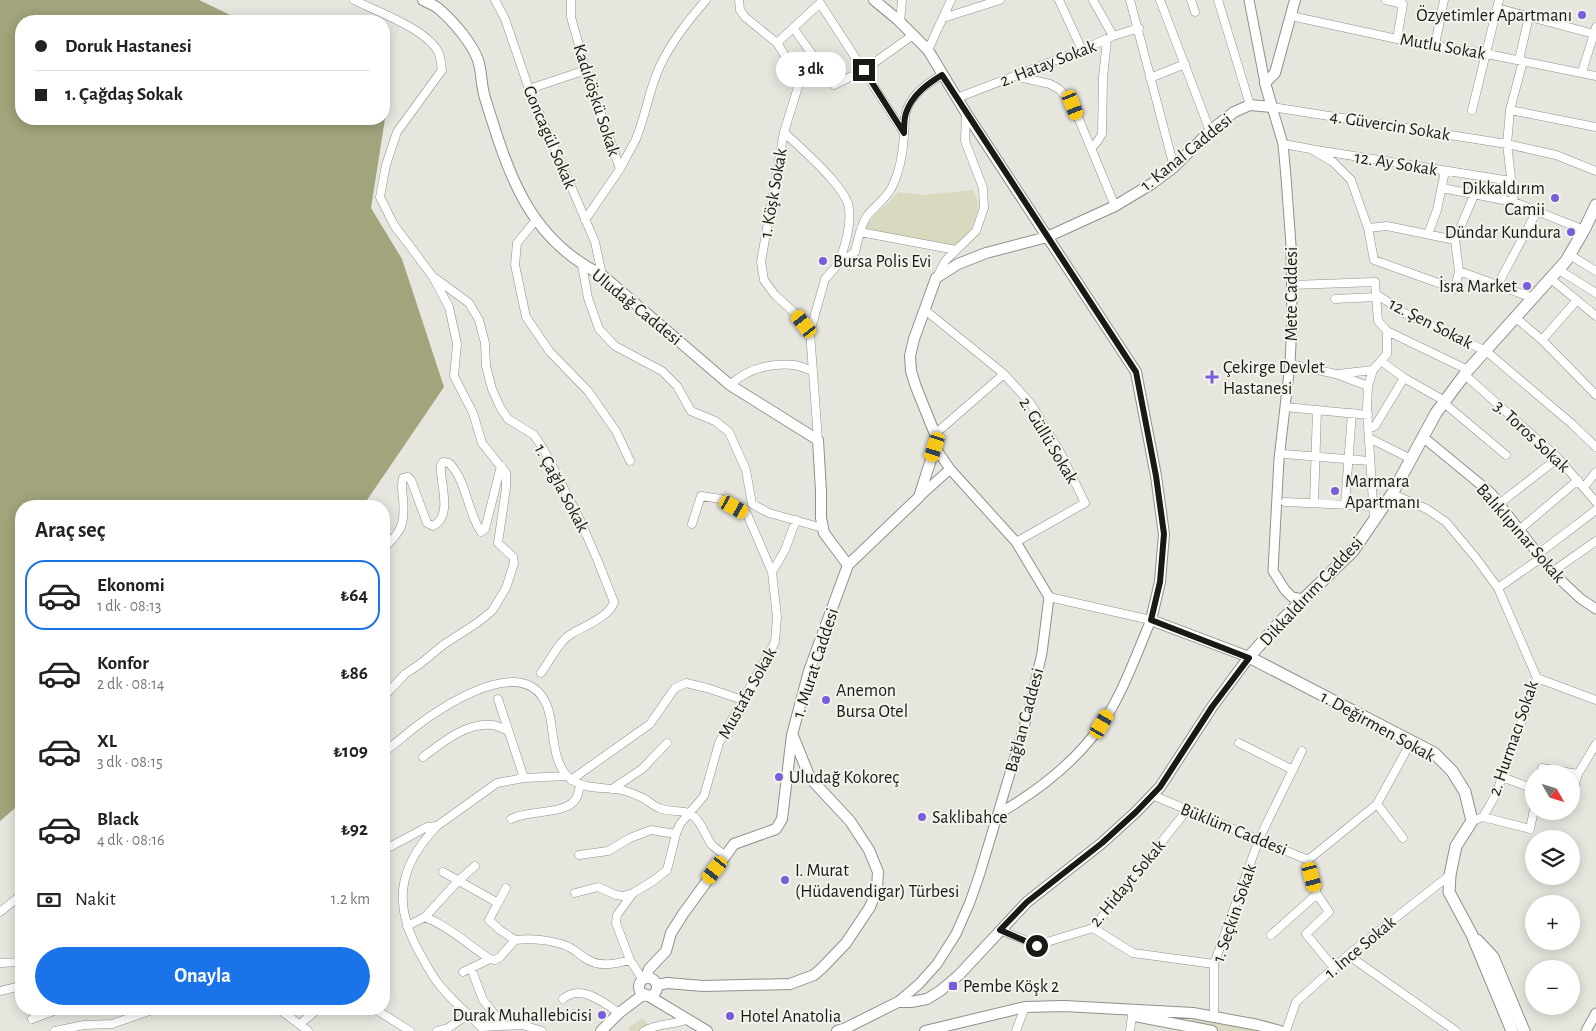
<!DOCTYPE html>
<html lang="tr">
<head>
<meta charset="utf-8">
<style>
  :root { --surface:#fff; --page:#f6f6f6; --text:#222; --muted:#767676; --line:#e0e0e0; --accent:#1a73e8 }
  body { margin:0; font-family:"Alegreya Sans",sans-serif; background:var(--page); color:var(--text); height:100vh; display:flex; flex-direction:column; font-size:19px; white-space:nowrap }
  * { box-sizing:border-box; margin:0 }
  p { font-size:16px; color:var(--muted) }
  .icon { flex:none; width:28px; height:28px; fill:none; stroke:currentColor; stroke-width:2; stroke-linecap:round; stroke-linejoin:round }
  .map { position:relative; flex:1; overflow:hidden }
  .drawer { position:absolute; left:15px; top:500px; width:375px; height:515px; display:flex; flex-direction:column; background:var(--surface); border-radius:20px; box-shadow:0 2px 12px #0003 }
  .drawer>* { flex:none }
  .banner { position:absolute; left:15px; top:15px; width:375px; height:110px; border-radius:20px; box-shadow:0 2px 12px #0003; display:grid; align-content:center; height:110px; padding:0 20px; background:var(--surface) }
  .needle { width:32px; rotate:129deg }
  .controls { position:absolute; left:1525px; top:765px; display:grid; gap:10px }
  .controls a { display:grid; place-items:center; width:55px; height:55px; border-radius:50%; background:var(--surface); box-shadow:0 2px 12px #0003; font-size:25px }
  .end { position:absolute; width:22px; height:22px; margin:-11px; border:6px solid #191916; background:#fff; box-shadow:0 0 0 2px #fff }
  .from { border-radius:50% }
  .bubble { position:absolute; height:35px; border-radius:18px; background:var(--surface); box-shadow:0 2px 12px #0003; font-size:16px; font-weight:700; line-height:35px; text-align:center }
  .car { position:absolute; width:15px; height:30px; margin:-15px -8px; border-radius:6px; box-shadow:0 0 4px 1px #0007; background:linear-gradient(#f5c518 24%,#345 0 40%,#f5c518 0 76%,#345 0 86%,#f5c518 0) }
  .banner b { display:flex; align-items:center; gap:18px; height:48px; font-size:19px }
  .banner b+b { border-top:1px solid var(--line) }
  .banner i { width:12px; height:12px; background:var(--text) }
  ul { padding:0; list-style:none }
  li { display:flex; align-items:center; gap:15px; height:70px; margin:0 10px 8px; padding:0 10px; border:2px solid transparent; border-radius:20px }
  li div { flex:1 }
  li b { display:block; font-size:19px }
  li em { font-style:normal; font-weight:700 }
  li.on { border-color:var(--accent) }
  li>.icon { width:45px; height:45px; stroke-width:1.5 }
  h2 { padding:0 20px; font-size:22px; line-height:60px }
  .pay { display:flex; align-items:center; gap:12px; height:55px; padding:0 20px; font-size:19px }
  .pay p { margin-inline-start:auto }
  .button { display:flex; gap:10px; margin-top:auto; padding:10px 20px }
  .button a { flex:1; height:58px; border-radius:30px; background:var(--accent); color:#fff; font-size:20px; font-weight:700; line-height:58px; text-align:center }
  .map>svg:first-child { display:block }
</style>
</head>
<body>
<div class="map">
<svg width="1596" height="1031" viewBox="0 0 1596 1031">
  <rect width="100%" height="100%" fill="#e6e6df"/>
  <path fill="#d8d9bf" d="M973,190C986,211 971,230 958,246L865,230C874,211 886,208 898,192L924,195Z
    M1193,1013L1280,1031H1212L1189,1027Z
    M643,1018L650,1028L644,1031H630L628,1028Z"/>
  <path fill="#a2a47c" d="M0,0H199L243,21H21V119H384V105L387,106L371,208L402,259L444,387L363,506H21V803L0,821Z"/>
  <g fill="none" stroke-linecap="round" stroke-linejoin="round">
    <g stroke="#90918a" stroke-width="9">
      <path id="minor" d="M354,0C375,11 430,30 439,54C441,59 441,65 442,70L397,132L386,165L380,197L394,225L433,277L449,307L457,344L454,376L473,413L482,443L506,473V488L498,543L513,557L514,563L506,588L492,611L477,623L443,645L420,664L405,674L388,692
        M495,0L505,19L529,89L595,242L602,275
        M571,0V17L586,70L620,169L585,220
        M739,0L740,10L745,17L777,43L793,68L798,87L784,132L761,262L764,280L775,295L797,315L810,332
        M1059,0L1082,50
        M1093,0L1113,36
        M1130,0L1174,167
        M1160,0L1210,131
        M1191,0L1195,12
        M1218,0L1250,105
        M1386,0L1403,4L1397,39
        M1497,8L1594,34
        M1291,16L1397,39L1487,54L1596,76
        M943,18L1000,0
        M900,22L902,0
        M794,29L834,85L864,70L913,35
        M777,43L820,3L904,133
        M1435,45L1444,0
        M928,50L951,0
        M1519,60L1529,16
        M1582,72L1596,27
        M1014,76L1050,84L1059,89L1073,105L1115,206
        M1150,78L1185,64
        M529,89L586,70
        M957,98L1082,50L1113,36L1139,28
        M1272,107L1507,144L1556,155L1596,171
        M1472,110L1499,0
        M1510,110L1596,127
        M784,132C800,148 848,188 849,209C851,228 845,245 839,263
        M1283,144L1311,149L1333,162L1351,180L1368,228L1374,260L1455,289L1459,271L1455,240L1474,195
        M1091,148L1097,142L1102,134L1103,77L1107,40
        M1316,150L1511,181
        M620,169C625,159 631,149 636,139C646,115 649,89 660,66C672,41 688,21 706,0
        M1442,188L1514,202L1584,230
        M1514,202L1507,144L1510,110L1523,61
        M536,220L517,243L515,265L526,317L550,352L588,391L616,431L630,461
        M1368,228L1387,226L1455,240
        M860,232L956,250
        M1428,234L1437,210L1445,171
        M1570,255L1596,271
        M582,265L588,298L599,329L615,346L662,371L677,386L691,411L715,421L729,432L746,470L752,504L769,513L823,528
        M1559,270L1596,293
        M1459,271L1533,298
        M937,277L945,261L976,231L984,208L983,188L965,141L966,113
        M435,278L469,303L479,320L485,343L486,366L492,389L500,407L508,419L534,435L544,450L579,518L597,559L614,602C609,617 586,625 573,633C559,640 550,661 541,673
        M1551,279L1596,316
        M1498,284L1537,211
        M1292,285L1375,282L1378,321L1387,331V354L1373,370L1368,386L1367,408L1374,519
        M1376,294L1406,314L1486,351L1572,424L1596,447
        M1335,299L1376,297
        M925,310L1004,374L1031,404L1059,450L1085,503L1016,542
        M1516,318L1542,340L1596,395
        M1387,331L1468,370
        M1542,340L1577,300
        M1381,361L1404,378L1445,401
        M1290,364L1336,374L1368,386
        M1338,374L1373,370
        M1465,375L1558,458L1596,502
        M730,385C747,369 770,363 794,365C800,366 807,369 813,371
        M1444,403L1506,455
        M1285,407L1368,415
        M1368,429L1375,426L1404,378
        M935,434L1004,374
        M1369,438L1411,459
        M818,440L810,332L825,279L839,263L855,252C858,240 860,226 867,216C875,206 886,199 892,187C900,171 903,153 904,135C905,128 904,119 906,112C912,94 926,84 942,75
        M1284,454L1370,461
        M1584,487L1596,472
        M1392,494L1427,509L1446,522L1476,558L1498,588L1537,678L1496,794L1483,817L1472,821
        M1285,502L1373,506
        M1314,503L1317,410
        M1499,504L1558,458
        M1345,505L1352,413
        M692,524L701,496L721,499L747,514L772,572
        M1519,530L1578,480
        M384,548C403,530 405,523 403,498C402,491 401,485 403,478L408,477L411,480L427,523L433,526C454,516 439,481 441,465L443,462L449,463C467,481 467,511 481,532L485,529L501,466
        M1538,554L1596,510
        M1552,572L1596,541
        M1498,588L1541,558
        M1049,597L1151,620
        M1537,678L1596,700
        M498,699L524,778
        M1239,743L1293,770
        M384,752C400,740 415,726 432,715C465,693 537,653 550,716C554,736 553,766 571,779C585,790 605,787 622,790C629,792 637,795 643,798C649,801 653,806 659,808C668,812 680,810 689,813C700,818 705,835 711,844C715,848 721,852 725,856
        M423,757C443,742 466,722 493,725C498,726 504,729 508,731
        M1541,774L1542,768L1578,774
        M1502,777L1534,789
        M571,780L650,724L675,688L686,683L707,688L743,700
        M612,789L642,769L667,743
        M1152,795L1308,860L1377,804L1411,742
        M1571,798L1578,774L1596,744
        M1377,804L1403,838
        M1483,817L1530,829L1534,810
        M511,819C528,809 568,816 577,797C579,793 579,788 580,785
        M437,826C397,868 392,906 422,957C427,966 432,976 438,983C450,999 467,1013 481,1027
        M384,850L427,827L437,826L497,783L524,778L567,776
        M579,855L608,851L630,838L651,830L676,834
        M1308,860L1317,894L1329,912L1306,934L1334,968
        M443,872L498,903L489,920L500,930L515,940
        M575,893L598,887L616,895L623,896L633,893
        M498,903L506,888
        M0,912L21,895
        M425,917L458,881L475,866
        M407,926L425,917C450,927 468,945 490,959
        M1093,928L1133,953L1214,964
        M1000,930L1037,945L1093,928L1187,810
        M1271,935L1317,894
        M1348,955L1456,1031
        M0,963L21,962
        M471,968L483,1000L504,1026
        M463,972L490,959L495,960L500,957L515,940C532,938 553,940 569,947C575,950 580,955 585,958C599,968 615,964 630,960
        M643,980L630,960L616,923L617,915L633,893L653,881L667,870L676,834L680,824L704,796L719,743L775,642L777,617L772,572L785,550L796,520
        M0,991L21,986
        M563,999C581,983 604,1003 619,1013
        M279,1009L308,1031
        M375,1009L410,1031
        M1214,1017V964L1259,839L1302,751
        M32,1019L59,1009
        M300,1024L318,1009
        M481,1027L523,1025L542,1031
        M55,1031L84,1025L112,1024L155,1009
        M437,1031L448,1028L469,1014
        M644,1031C658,1023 674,1025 688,1019
        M1016,1031L1025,1007
        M1130,1031L1132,1015
        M1286,1031L1296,1002L1348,955L1450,875"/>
    </g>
    <g stroke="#90918a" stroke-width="11">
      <path id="tertiary" d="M1249,0L1265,83
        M1272,107L1283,144L1286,177L1291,245L1292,322L1290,364L1279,459L1273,571L1285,590L1292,597L1303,599
        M1423,437L1491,493L1552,572L1581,599L1596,609
        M919,497L950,469
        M998,814C1038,791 1075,763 1102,724C1123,693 1136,655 1151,620
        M898,1002L919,984L937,964L956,934L970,902L980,873L1029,710L1042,653L1049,597L1016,542L950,469L935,447
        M1586,1031L1596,1013"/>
    </g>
    <g stroke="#90918a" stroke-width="12">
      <path id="secondary" d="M423,0C428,3 435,5 439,9C453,21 472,43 478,60C482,72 481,86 485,98C508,172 527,238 602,275L730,385L818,440L821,491V518L824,533L848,565
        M787,776L810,778
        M646,978L649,969L666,951L671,933L683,914L734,844L776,829L782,819L792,735L809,671L848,565L919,497L935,447V434L916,387L911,371L910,356L914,339L936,278L958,264L986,253L1047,237L1115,206L1153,183L1174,167L1210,131L1234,112L1250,105L1272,107L1265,83L1275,73L1295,0
        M639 987a9 9 0 1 1 18 0a9 9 0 1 1-18 0Z
        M657,985L668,983L703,986L790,984L814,975L822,968L846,943L870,907L877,889L878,872L869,850L850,821L810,778L793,736
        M647,995L707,1031
        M1135,1016L1212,1031
        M601,1031L619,1013L644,994
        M837,1031L846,1028L898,1002H911L927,999L940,991L959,975L1027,902L1102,843L1136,812L1160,787L1212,707L1249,657L1151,620L1160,582L1164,534L1156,476L1136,372L966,113L928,50L897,19L874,0
        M925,1031L1025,1007L1064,1006L1193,1013L1258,1025L1280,1031"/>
    </g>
    <g stroke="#90918a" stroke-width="13">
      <path id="primary" d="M1477,940L1493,957L1524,1031
        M1512,1031L1472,935L1449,892L1450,875L1456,846L1472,821L1465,792L1452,771L1434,753L1249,657L1280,622L1353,551L1392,494L1436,413L1468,370L1566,261L1584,230L1596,205"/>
    </g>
    <use href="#minor" stroke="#fff" stroke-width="8"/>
    <use href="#tertiary" stroke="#fff" stroke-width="9"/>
    <use href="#secondary" stroke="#fff" stroke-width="10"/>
    <use href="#primary" stroke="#fff" stroke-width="11"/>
  </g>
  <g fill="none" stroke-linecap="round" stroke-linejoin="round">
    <path stroke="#191916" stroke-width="6" d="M864,70L904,133C904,127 904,119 906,113C912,95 927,84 942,75L1136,372L1156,476L1164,534L1160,582L1151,620L1249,658L1212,707L1160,787L1136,812L1102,843L1027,902L1000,930L1037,946"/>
  </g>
  <g fill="#795ed9" stroke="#f3f3ec" stroke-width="2">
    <circle cx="1582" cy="15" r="5"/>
    <circle cx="1555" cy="198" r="5"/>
    <circle cx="1571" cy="232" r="5"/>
    <circle cx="823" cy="261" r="5"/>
    <circle cx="1527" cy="286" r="5"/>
    <path d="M1209.5 369.5h5v5h5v5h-5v5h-5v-5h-5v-5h5z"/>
    <circle cx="1335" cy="491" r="5"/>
    <circle cx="826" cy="700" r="5"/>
    <circle cx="779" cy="777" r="5"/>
    <circle cx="922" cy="817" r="5"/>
    <circle cx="785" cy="880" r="5"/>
    <rect x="948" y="981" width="10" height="10" rx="2.5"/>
    <circle cx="602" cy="1015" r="5"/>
    <circle cx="730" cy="1016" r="5"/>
  </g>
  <g text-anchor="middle" stroke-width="4" stroke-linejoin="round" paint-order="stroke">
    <g font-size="18" fill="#191916" stroke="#f3f3ec" text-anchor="start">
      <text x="1572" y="21" text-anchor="end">Özyetimler Apartmanı</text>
      <text x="1545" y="194" text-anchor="end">Dikkaldırım<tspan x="1545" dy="21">Camii</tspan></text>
      <text x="1561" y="238" text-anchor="end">Dündar Kundura</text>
      <text x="833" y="267">Bursa Polis Evi</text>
      <text x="1517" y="292" text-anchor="end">İsra Market</text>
      <text x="1223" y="373">Çekirge Devlet<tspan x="1223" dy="21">Hastanesi</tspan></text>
      <text x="1345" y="487">Marmara<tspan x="1345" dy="21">Apartmanı</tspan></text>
      <text x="836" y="696">Anemon<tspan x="836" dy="21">Bursa Otel</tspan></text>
      <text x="789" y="783">Uludağ Kokoreç</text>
      <text x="932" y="823">Saklibahce</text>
      <text x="795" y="876">I. Murat<tspan x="795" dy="21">(Hüdavendigar) Türbesi</tspan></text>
      <text x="963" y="992">Pembe Köşk 2</text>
      <text x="592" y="1021" text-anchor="end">Durak Muhallebicisi</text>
      <text x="740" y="1022">Hotel Anatolia</text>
    </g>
    <g font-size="18" fill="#191916" stroke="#f3f3ec">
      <text transform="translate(1443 46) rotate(10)" y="6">Mutlu Sokak</text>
      <text transform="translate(1048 63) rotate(-21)" y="6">2. Hatay Sokak</text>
      <text transform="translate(597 100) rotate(72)" y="6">Kadıköşkü Sokak</text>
      <text transform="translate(1390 125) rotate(9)" y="6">4. Güvercin Sokak</text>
      <text transform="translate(550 137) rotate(67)" y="6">Goncagül Sokak</text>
      <text transform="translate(1186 152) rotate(-39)" y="6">1. Kanal Caddesi</text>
      <text transform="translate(1396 163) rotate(9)" y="6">12. Ay Sokak</text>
      <text transform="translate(773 193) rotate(-80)" y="6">1. Köşk Sokak</text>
      <text transform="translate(1291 294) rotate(-90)" y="6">Mete Caddesi</text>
      <text transform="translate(637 307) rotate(39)" y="6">Uludağ Caddesi</text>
      <text transform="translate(1431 323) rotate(27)" y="6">12. Şen Sokak</text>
      <text transform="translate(1532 436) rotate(43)" y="6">3. Toros Sokak</text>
      <text transform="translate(1049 440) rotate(59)" y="6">2. Güllü Sokak</text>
      <text transform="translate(562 488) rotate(62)" y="6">1. Çağla Sokak</text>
      <text transform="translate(1521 533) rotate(49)" y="6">Balıklıpınar Sokak</text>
      <text transform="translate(1311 591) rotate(-47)" y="6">Dikkaldırım Caddesi</text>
      <text transform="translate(815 663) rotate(-72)" y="6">1. Murat Caddesi</text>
      <text transform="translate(747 693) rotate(-61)" y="6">Mustafa Sokak</text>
      <text transform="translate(1024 720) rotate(-75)" y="6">Bağlan Caddesi</text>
      <text transform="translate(1378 726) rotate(29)" y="6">1. Değirmen Sokak</text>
      <text transform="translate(1513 738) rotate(-71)" y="6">2. Hurmacı Sokak</text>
      <text transform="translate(1234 829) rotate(22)" y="6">Büklüm Caddesi</text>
      <text transform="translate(1127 883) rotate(-50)" y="6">2. Hidayt Sokak</text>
      <text transform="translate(1234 913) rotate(-71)" y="6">1. Seçkin Sokak</text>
      <text transform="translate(1360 947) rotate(-40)" y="6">1. İnce Sokak</text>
    </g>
  </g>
</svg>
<div class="controls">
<a><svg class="needle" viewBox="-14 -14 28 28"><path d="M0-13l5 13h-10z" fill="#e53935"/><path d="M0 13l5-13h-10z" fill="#767676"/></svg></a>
<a><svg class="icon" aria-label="layers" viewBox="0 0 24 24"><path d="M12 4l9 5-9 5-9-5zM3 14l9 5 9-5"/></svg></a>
<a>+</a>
<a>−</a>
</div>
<i class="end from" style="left:1037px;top:946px"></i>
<i class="end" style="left:864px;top:70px"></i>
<div class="bubble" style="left:776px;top:52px;width:70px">3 dk</div>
<i class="car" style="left:1073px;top:105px;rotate:159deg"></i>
<i class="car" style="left:804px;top:324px;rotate:322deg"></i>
<i class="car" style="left:935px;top:447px;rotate:198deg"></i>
<i class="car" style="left:734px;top:507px;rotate:119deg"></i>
<i class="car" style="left:1102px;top:724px;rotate:30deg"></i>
<i class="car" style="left:715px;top:870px;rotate:217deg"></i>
<i class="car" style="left:1312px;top:877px;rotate:165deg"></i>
<div class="banner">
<b><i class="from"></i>Doruk Hastanesi</b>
<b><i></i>1. Çağdaş Sokak</b>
</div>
<section class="drawer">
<h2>Araç seç</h2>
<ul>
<li class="on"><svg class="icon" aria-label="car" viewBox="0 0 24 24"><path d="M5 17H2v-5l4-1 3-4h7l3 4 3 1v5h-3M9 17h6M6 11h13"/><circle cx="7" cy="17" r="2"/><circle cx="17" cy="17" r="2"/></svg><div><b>Ekonomi</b><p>1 dk · 08:13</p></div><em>₺64</em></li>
<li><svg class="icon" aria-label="car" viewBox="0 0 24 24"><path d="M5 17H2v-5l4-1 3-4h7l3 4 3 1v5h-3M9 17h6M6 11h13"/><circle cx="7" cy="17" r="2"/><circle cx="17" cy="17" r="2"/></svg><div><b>Konfor</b><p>2 dk · 08:14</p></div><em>₺86</em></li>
<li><svg class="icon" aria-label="car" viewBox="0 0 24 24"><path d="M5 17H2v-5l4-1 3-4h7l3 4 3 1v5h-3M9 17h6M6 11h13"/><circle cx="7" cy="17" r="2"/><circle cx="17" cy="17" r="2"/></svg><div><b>XL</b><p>3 dk · 08:15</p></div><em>₺109</em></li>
<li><svg class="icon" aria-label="car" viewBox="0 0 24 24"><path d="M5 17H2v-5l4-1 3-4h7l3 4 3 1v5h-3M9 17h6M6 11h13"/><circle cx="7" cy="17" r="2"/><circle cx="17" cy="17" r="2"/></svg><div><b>Black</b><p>4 dk · 08:16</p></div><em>₺92</em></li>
</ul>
<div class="pay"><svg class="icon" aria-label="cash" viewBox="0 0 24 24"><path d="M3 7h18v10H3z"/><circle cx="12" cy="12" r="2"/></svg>Nakit<p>1.2 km</p></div>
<div class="button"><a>Onayla</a></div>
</section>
</div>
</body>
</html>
